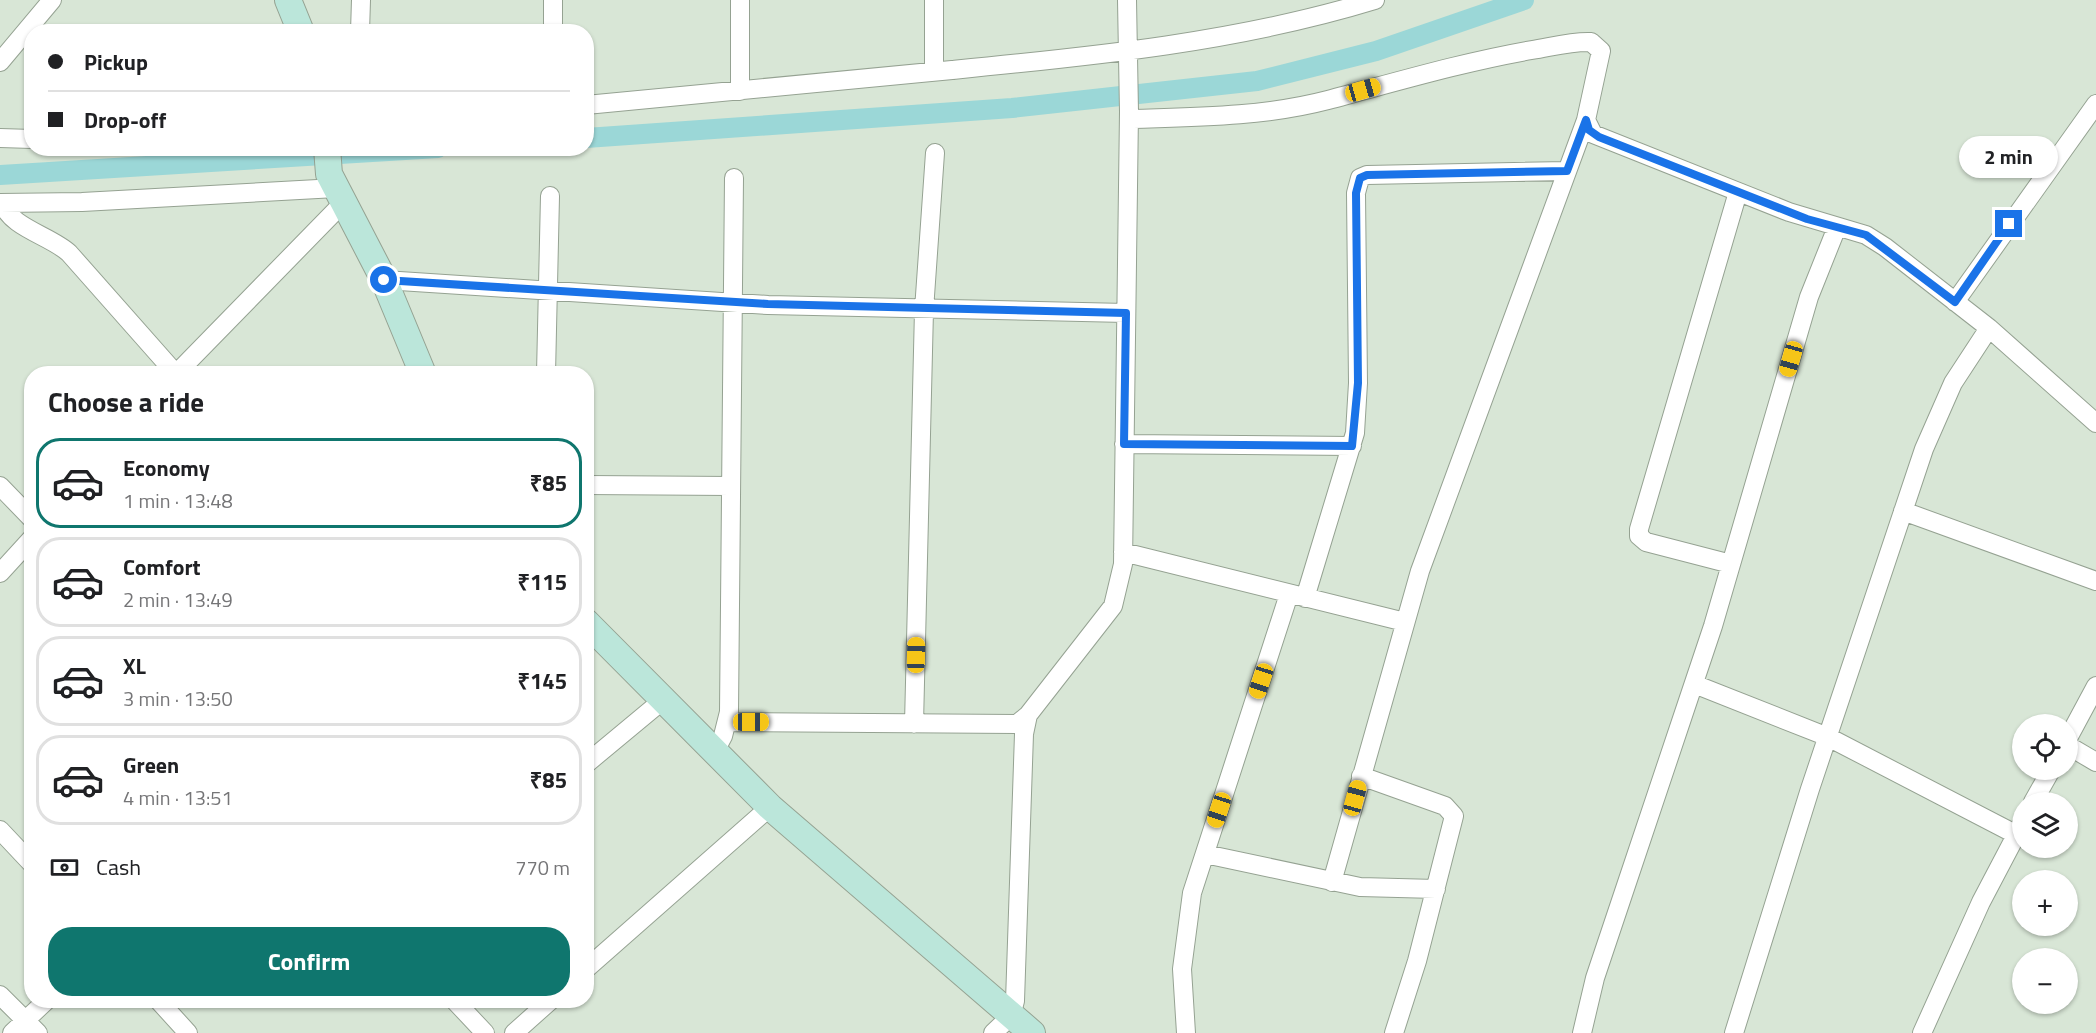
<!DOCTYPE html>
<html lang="en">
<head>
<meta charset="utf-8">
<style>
  :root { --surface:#fff; --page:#f6f6f6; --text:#202124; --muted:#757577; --line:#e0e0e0; --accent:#0f766e }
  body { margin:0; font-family:"Titillium Web",sans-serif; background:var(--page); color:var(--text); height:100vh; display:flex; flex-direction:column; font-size:22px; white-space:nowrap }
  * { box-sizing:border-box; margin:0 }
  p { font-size:20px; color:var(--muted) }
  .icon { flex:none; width:33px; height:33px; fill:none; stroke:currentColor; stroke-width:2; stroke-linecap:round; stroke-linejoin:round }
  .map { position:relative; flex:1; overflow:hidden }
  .details { position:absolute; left:24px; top:366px; width:570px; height:642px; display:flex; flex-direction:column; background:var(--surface); border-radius:24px; box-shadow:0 2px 4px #0004 }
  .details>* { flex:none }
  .guide { position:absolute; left:24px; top:24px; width:570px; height:132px; border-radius:24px; box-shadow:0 2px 4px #0004; display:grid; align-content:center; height:132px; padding:0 24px; background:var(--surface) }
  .buttons { position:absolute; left:2012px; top:714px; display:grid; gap:12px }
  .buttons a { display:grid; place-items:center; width:66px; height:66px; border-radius:50%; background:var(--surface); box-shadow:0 2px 4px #0004; font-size:30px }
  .end { position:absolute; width:27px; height:27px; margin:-14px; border:8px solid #1a73e8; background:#fff; box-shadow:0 0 0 3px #fff }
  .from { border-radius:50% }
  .bubble { position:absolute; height:42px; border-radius:21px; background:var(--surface); box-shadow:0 2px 4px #0004; font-size:20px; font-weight:700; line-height:42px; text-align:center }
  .car { position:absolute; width:18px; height:36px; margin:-18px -9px; border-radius:8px; box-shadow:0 0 4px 2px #0007; background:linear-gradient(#f5c518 24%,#345 0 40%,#f5c518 0 76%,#345 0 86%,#f5c518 0) }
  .guide b { display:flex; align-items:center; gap:21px; height:57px; font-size:22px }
  .guide b+b { border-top:2px solid var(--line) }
  .guide i { width:15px; height:15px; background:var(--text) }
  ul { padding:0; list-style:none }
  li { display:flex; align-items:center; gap:18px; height:90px; margin:0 12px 9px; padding:0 12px; border:3px solid var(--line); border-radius:24px }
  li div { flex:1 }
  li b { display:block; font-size:22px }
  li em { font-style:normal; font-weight:700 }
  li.selected { border-color:var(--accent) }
  li>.icon { width:54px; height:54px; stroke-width:1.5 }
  h2 { padding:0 24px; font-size:27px; line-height:72px }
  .pay { display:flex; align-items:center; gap:15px; height:66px; padding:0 24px; font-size:22px }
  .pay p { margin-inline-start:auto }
  .action { display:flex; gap:12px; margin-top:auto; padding:12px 24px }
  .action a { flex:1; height:69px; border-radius:24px; background:var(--accent); color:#fff; font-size:24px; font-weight:700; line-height:69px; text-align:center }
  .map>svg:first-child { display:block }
</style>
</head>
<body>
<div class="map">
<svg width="2096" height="1033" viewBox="0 0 2096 1033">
  <rect width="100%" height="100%" fill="#d8e6d6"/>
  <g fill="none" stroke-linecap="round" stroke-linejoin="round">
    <path stroke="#9bd7d7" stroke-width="20" d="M586,138L1012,108L1257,81L1376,51L1524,0
      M0,175L438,148"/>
    <g stroke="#95a292" stroke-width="20">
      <path id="street" d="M934,0V72
        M360,32L361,0
        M553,32V0
        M0,62L52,0
        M740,91V0
        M586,105C708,94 830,82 952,70C1094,56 1238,42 1375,0
        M1129,119C1196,117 1263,117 1328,100C1396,82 1463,62 1532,50C1551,47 1572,41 1591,42L1601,51L1586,120L1593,134L1789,212L1866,235L1885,247L1989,328L2096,423
        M0,138L32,139
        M0,203L82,202L336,188
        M3,203C9,227 51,236 69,253L176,374
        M384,280L768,305L1126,313
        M1955,302L2096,104
        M176,374L343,203
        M546,374L550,196
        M1124,444L1352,446
        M586,485L731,486
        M0,486L32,519
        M1903,511L2096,581
        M1123,552L1405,622
        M1731,564L1646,542L1639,536V529L1738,192
        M0,573L32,538
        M1305,598L1355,433L1358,383L1356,193L1360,178L1367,175L1567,171
        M1694,684L1828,737L2017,835
        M728,722L1017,724L1028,715L1113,606L1123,564L1129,112L1127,0
        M914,724L924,310L935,153
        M2067,740L2096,686
        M2067,745L2096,762
        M714,753L723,736L729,712L734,178
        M586,764L663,700
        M1361,776L1445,806L1454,816L1417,961L1394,1033
        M2033,802L2051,770
        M0,830L32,864
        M1205,854L1360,887L1436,889
        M1332,882L1420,571L1586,120
        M586,969L770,807
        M0,995L38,1033
        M158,1000L188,1033
        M454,1000L485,1033
        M12,1033L47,1000
        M514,1033L551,1000
        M993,1033L1011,1016L1015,1001L1024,734L1028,715
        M1186,1033L1182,969L1192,893L1289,594
        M1582,1033L1595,978L1713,626L1809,297L1837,227
        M1734,1033L1810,789L1924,449L1953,383L1989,328
        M1922,1033L1981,902L2022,824"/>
    </g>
    <g stroke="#95a292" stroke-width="28">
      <path id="secondary" d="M288,0L301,32
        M327,148L329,174L384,280L423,374
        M586,622L770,807L1032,1033"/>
    </g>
    <use href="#street" stroke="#fff" stroke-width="18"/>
    <use href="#secondary" stroke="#bbe6da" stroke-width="26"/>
  </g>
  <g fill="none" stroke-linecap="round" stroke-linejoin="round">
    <path stroke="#1a73e8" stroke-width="8" d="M384,280L768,304L1126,313L1124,444L1352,446L1358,383L1356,193L1360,178L1367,175L1567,171L1586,120L1589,130L1599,137L1807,219L1866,235L1955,302L2009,224"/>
  </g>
</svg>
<div class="buttons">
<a><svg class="icon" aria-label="locate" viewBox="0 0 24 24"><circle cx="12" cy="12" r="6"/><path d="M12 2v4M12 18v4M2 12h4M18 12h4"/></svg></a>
<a><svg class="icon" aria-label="layers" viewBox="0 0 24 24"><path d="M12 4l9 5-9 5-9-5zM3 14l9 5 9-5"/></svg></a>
<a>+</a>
<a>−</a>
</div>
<i class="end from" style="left:384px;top:280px"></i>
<i class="end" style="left:2009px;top:224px"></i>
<div class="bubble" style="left:1959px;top:136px;width:99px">2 min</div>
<i class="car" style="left:1363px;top:90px;rotate:74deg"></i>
<i class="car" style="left:1791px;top:359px;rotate:196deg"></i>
<i class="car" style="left:916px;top:655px;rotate:1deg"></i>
<i class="car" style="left:1261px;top:681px;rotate:198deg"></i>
<i class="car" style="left:751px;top:722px;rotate:90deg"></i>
<i class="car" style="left:1355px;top:798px;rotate:15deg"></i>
<i class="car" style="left:1219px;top:810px;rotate:198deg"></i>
<div class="guide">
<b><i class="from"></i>Pickup</b>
<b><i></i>Drop-off</b>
</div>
<section class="details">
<h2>Choose a ride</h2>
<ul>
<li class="selected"><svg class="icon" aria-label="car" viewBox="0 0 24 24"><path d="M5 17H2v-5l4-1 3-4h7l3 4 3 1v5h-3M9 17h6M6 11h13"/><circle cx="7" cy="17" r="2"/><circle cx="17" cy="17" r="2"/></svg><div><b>Economy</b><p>1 min · 13:48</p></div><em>₹85</em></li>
<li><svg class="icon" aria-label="car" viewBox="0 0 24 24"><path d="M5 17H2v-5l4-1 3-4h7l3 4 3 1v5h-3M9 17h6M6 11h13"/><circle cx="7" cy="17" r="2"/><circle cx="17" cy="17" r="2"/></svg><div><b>Comfort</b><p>2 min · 13:49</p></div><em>₹115</em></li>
<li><svg class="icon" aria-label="car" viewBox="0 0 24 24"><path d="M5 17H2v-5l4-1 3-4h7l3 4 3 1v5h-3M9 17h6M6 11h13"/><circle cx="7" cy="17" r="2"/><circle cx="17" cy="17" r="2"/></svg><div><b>XL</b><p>3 min · 13:50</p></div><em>₹145</em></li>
<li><svg class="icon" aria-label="car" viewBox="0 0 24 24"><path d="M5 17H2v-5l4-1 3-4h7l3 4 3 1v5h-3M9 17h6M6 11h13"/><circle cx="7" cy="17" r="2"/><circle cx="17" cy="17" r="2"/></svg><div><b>Green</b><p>4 min · 13:51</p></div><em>₹85</em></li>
</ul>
<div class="pay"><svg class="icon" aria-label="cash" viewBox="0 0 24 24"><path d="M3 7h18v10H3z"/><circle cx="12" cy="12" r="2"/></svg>Cash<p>770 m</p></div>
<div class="action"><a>Confirm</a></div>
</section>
</div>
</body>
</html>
